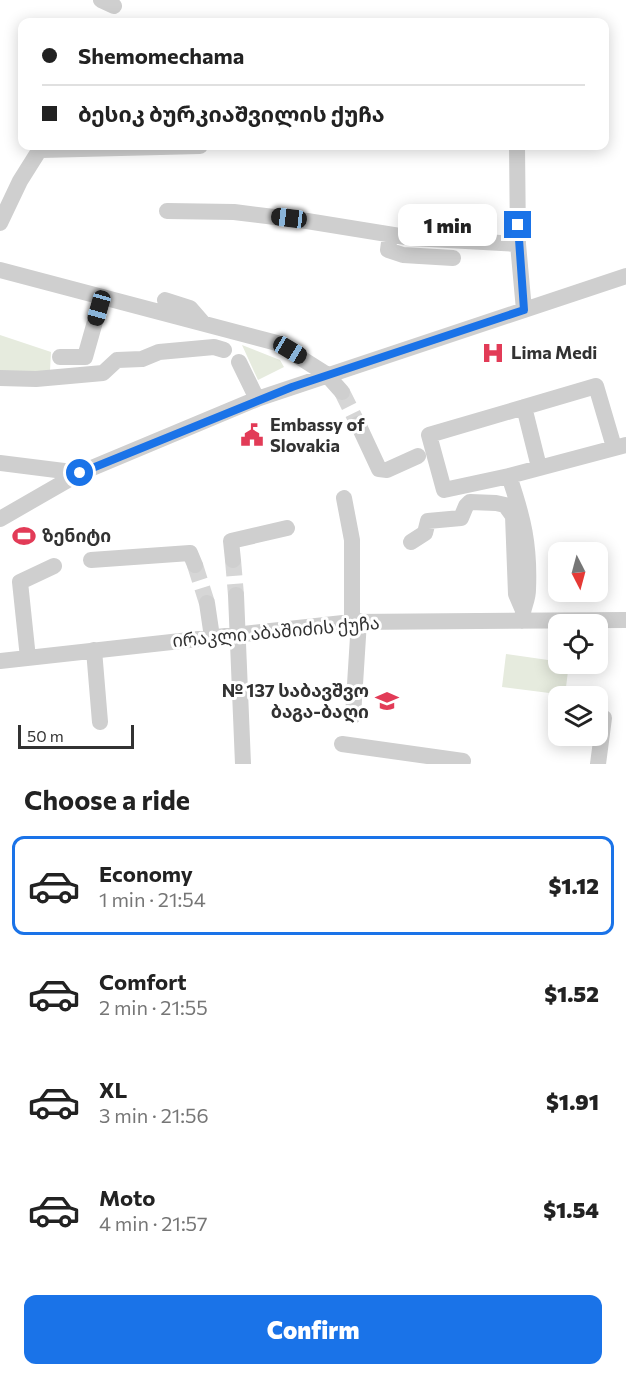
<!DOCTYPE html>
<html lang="en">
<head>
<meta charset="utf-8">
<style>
  :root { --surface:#fff; --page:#f2f2f2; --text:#222; --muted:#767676; --line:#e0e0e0; --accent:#1a73e8 }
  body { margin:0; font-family:Commissioner,"Noto Sans Georgian",sans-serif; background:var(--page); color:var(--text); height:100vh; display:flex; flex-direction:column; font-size:22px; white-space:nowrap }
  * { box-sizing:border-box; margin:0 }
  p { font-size:20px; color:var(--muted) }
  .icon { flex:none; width:33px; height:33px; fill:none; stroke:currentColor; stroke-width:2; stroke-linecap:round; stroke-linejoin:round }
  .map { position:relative; height:764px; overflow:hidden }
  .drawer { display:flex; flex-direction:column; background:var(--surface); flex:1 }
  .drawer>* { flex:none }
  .top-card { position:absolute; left:18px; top:18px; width:591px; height:132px; border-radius:12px; box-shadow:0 3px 15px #0003; display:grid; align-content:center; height:132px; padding:0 24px; background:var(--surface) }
  .needle { width:39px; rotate:174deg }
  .fabs { position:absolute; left:548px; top:542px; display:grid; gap:12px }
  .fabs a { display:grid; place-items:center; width:60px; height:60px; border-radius:12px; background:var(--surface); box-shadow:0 3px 15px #0003; font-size:30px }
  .scale { position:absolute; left:18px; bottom:15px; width:116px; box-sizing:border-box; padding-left:6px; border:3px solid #323232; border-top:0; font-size:16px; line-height:21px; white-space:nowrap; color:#323232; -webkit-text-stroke:4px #fff; paint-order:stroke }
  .end { position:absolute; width:27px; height:27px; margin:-14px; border:8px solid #1a73e8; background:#fff; box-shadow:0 0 0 3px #fff }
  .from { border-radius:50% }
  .bubble { position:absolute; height:42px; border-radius:12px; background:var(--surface); box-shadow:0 3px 15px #0003; font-size:20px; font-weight:800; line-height:42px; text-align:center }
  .car { position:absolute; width:18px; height:36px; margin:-18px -9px; border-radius:8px; box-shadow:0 0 4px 2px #0007; background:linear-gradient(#222 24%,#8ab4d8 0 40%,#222 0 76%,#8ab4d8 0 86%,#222 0) }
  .top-card b { display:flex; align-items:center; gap:21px; height:57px; font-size:22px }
  .top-card b+b { border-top:2px solid var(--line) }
  .top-card i { width:15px; height:15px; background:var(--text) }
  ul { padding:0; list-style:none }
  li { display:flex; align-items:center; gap:18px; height:99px; margin:0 12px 9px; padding:0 12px; border:3px solid transparent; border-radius:12px }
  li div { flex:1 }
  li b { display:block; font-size:22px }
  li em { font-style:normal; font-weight:800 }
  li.selected { border-color:var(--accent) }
  li>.icon { width:54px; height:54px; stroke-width:1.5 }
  h2 { padding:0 24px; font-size:27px; line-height:72px }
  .cta { display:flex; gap:12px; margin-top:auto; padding:12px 24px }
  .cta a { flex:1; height:69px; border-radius:12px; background:var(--accent); color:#fff; font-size:24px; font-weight:800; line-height:69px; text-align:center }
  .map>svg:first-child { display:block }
</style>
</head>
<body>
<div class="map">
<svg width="626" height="764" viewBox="0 0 626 764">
  <rect width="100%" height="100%" fill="#fff"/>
  <path fill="#e6ebde" d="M0,335L51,352L50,371L0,372Z
    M242,345L280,360L284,367L258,380Z
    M506,654L569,663L565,695L502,687Z"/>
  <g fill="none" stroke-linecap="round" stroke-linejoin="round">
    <path stroke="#d6d6d6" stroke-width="16" stroke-dasharray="16 8" stroke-linecap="butt" d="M342,392L358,424
      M233,560L236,595
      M195,565L207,603"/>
    <path stroke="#cfcfcf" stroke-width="16" d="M101,0L114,6
      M517,146L518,244L524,310
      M41,150L200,146
      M167,211L234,212L307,221L412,238L518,244
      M0,223L20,181L42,146
      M390,235L388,250L403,255L453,258
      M0,270L277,343L326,374L342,392
      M165,300L190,308L203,323
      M60,357H85L102,297
      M239,362L257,399
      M0,378L36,379L103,373L117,360L142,359L159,352L214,347L224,350
      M524,407L539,467
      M358,424L379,469L387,470L418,456
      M0,463L80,473
      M509,476L444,490L429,435L596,386L614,447
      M344,498L352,540V622
      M0,519L80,473L257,399L626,276
      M411,542L425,533L428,521L461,518L466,506L470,502L496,503L505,505L513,516L516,594L522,608
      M91,560L190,553L195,565
      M233,560L231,541L287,528
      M236,595L243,764
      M207,603L212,637
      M522,621C522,608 528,601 528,590C530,545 523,517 509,476L626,445
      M94,650L100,722
      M28,658L20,582L54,566
      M0,661L352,622L626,620
      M353,716L359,621
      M342,744L463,761L462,764
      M598,764L604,718"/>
  </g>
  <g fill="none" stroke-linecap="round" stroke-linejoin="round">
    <path stroke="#1a73e8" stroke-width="8" d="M80,473L292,387L524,310L518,225"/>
  </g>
  <defs>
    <g id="hospital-bare" transform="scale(1.8)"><path d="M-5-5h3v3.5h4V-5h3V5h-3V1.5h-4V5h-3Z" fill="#e23b57" stroke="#fff" stroke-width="2.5" paint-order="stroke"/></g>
    <g id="civic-bare" transform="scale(1.8)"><path d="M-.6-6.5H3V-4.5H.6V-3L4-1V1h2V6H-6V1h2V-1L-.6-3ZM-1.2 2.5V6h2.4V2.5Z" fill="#e23b57" stroke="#fff" stroke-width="2.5" paint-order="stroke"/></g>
    <g id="stadium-bare" transform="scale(1.8)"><path d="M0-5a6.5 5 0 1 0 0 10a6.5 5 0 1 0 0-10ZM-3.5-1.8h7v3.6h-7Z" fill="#e23b57" stroke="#fff" stroke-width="2.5" paint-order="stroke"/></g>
    <g id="school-bare" transform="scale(1.8)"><path d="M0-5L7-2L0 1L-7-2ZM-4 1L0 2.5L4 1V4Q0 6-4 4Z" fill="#e23b57" stroke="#fff" stroke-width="2.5" paint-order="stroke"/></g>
  </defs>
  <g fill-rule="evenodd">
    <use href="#hospital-bare" x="493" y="353"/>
    <use href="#civic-bare" x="252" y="435"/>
    <use href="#stadium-bare" x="24" y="536"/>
    <use href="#school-bare" x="387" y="701"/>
  </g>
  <g text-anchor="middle" stroke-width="6" stroke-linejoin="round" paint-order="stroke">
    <g font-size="18" font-weight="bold" fill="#323232" stroke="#fff" text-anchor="start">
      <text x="511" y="359">Lima Medi</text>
      <text x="270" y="431">Embassy of<tspan x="270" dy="21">Slovakia</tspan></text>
      <text x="42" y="542">ზენიტი</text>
      <text x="369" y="697" text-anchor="end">№ 137 საბავშვო<tspan x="369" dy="21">ბაგა-ბაღი</tspan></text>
    </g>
    <g font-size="18" fill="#323232" stroke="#fff">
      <text transform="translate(276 632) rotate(-5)" y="6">ირაკლი აბაშიძის ქუჩა</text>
    </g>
  </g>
</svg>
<div class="fabs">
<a><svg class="needle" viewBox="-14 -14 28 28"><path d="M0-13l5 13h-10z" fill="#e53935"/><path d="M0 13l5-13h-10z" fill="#767676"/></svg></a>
<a><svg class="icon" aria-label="locate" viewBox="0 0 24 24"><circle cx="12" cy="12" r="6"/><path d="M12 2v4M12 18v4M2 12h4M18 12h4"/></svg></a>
<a><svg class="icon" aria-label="layers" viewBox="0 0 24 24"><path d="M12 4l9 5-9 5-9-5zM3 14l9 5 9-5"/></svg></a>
</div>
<div class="scale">50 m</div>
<i class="end from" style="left:80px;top:473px"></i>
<i class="end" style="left:518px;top:225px"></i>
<div class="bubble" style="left:398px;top:204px;width:99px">1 min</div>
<i class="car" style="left:289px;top:218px;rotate:277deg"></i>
<i class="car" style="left:99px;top:308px;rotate:196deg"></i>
<i class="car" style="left:290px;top:350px;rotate:121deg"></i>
<div class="top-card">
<b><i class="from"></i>Shemomechama</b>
<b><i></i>ბესიკ ბურკიაშვილის ქუჩა</b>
</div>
</div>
<section class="drawer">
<h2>Choose a ride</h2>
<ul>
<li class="selected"><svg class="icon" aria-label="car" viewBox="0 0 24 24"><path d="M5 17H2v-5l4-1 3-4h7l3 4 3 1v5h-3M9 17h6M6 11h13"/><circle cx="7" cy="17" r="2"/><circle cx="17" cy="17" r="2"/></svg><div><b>Economy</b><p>1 min · 21:54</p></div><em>$1.12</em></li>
<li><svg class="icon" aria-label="car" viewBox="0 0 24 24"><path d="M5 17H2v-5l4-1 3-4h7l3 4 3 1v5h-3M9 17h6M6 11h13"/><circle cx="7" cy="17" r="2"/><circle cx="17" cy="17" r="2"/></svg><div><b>Comfort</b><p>2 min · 21:55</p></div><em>$1.52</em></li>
<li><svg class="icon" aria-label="car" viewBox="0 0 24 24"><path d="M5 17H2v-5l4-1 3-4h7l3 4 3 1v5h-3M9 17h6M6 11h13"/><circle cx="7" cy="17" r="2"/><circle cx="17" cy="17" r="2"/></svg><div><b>XL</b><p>3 min · 21:56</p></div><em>$1.91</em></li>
<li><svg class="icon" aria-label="car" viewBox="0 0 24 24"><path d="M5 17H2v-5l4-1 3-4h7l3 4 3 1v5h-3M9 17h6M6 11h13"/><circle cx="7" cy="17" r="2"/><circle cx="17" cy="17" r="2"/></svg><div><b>Moto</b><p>4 min · 21:57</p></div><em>$1.54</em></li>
</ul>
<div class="cta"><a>Confirm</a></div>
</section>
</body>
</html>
